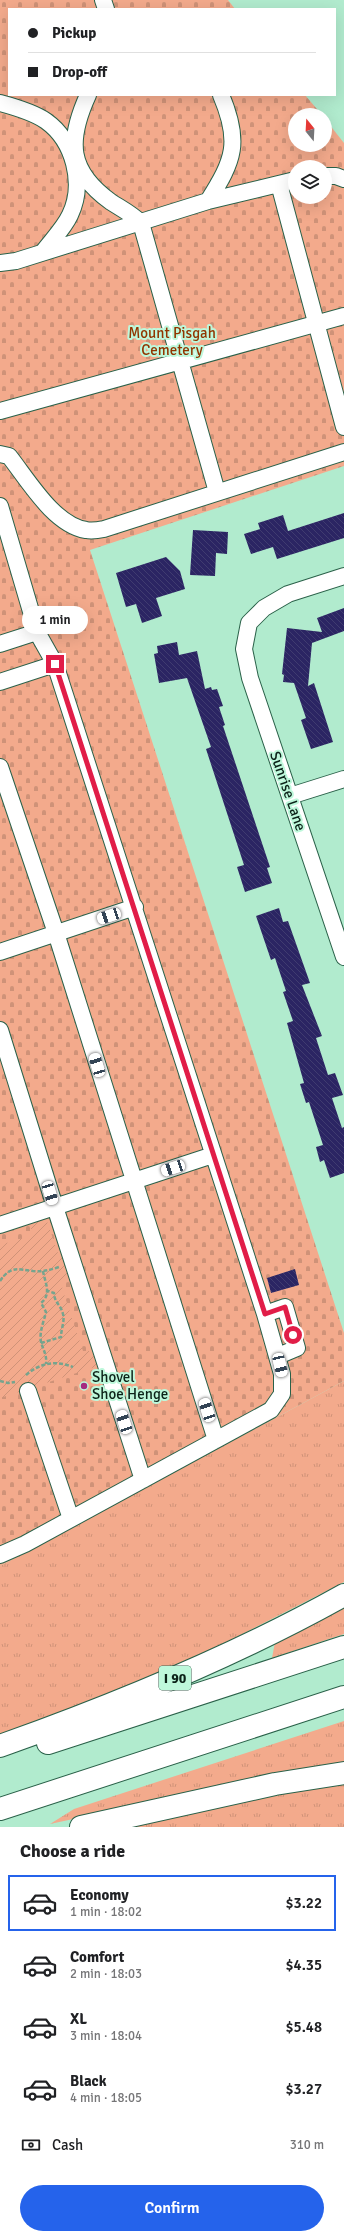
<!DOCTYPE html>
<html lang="en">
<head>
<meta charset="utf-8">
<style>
  :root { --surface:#fff; --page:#f6f6f6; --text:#202124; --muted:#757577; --line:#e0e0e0; --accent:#2563eb }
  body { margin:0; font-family:Signika,sans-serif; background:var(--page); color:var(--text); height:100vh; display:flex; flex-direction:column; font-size:15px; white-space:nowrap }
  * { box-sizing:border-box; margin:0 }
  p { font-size:13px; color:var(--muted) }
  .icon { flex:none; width:22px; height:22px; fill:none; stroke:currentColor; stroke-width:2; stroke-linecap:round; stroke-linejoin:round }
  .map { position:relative; height:1827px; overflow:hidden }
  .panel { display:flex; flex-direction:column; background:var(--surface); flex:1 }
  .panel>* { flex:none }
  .top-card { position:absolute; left:8px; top:8px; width:328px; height:88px; border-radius:0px; box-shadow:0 4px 16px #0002; display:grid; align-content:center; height:88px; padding:0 20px; background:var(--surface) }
  .needle { width:26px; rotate:342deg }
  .tools { position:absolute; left:288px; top:108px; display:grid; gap:8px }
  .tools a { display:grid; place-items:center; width:44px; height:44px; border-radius:50%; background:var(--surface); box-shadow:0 4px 16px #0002; font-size:20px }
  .end { position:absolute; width:18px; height:18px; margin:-9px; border:5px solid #e11d48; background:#fff; box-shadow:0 0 0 2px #fff }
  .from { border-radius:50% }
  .bubble { position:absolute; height:28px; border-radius:14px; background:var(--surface); box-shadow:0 4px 16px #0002; font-size:13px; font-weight:600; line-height:28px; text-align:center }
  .car { position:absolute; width:12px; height:24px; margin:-12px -6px; border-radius:5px; box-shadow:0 0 3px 1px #0007; background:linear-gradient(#fff 24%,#345 0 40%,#fff 0 76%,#345 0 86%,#fff 0) }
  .top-card b { display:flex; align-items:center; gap:14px; height:38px; font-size:15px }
  .top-card b+b { border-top:1px solid var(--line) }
  .top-card i { width:10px; height:10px; background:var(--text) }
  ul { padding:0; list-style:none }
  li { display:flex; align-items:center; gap:12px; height:56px; margin:0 8px 6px; padding:0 12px; border:2px solid transparent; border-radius:0px }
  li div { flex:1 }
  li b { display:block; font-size:15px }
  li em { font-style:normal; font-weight:600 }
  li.on { border-color:var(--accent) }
  li>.icon { width:36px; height:36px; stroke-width:1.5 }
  h2 { padding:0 20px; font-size:18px; line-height:48px }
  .pay { display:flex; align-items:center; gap:10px; height:44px; padding:0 20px; font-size:15px }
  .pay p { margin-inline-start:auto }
  .button { display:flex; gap:8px; margin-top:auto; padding:8px 20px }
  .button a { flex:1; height:46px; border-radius:24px; background:var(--accent); color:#fff; font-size:16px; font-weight:600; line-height:46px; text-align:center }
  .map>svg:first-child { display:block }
</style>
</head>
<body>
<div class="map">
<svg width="344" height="1827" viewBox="0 0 344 1827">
  <defs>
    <pattern id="grass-tufts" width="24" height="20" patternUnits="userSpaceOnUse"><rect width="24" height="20" fill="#f3aa8c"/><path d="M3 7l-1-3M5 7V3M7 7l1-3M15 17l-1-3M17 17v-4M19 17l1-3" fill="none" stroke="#cf9278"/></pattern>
    <pattern id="cemetery-stones" width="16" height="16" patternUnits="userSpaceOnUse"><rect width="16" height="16" fill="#f3aa8c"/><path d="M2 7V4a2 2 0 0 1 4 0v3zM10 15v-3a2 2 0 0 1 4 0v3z" fill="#cf9278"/></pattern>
    <pattern id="garden-furrows" width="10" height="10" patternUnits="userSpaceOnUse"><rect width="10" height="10" fill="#f3aa8c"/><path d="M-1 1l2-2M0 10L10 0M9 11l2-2" fill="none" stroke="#cf9278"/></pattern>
    <pattern id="building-back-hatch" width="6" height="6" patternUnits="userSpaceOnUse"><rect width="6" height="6" fill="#2b2563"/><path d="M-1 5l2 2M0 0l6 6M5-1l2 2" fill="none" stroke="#403c70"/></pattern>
  </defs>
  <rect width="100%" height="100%" fill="#b1ebce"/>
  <path fill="url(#grass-tufts)" d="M344,1381V1582L211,1650L88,1702L0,1734V1566Z
    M344,1606V1634L272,1658L275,1642Z
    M344,1721V1765L287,1773L50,1824L74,1809Z
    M344,1784V1827H127L312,1788Z"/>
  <path fill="url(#cemetery-stones)" fill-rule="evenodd" d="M0,0H228L235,9H9V95H305L322,115H295V145H325V119L344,143V466L90,550L344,1333V1381L0,1566ZM295,167H325V197H295Z"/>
  <path fill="url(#garden-furrows)" d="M43,1219L48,1223L57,1252L65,1256L70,1273L62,1288L83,1351H96L101,1365L0,1398V1245L33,1235L31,1228L36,1221Z"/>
  <path fill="url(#building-back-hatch)" d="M344,513V538L277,559L273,547L251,554L244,534L260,529L258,523L283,515L288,531Z
    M193,530L228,532L227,554L216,553L215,576L190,575Z
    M166,557L180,571L185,589L156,598L162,616L142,623L136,604L126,607L116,573Z
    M344,608V631L312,643L308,686L314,683L333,742L311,749L301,720L306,718L294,683L283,682L284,675L282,674L287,628L322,632L317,618Z
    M177,642L179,655L197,651L205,689L211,687L212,690L217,689L223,706L219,707L225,725L223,726L270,867L267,868L272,883L245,892L237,867L244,865L206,749L211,747L187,678L159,683L154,654L158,653L157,646Z
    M279,908L283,922L288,921L310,983L302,985L322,1036L316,1038L328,1075L335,1073L343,1095L332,1098L342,1128L344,1127V1173L330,1178L324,1160L320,1162L316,1147L323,1145L309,1102L306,1103L300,1084L304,1083L287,1023L293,1021L283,992L286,991L275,958L271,960L256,916Z
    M295,1269L299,1285L271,1293L267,1278Z"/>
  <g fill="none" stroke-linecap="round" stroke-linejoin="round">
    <g stroke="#2a6149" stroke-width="18">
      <path id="minor" d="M103,0L106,9
        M88,95C67,141 68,171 111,202C122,209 132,214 141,223L217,492
        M0,103C15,107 33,112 46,121C74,141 85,184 70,215C64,228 52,240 43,252
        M325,176H336L344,179
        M279,184L344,427
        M208,201C234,160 241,142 221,95
        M0,263L16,261L208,201L295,180
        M0,411L344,316
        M0,454L9,456C28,480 54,525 86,530C91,531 99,530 104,529L344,452
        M0,506L37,632L55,664L265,1314L282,1374V1394L271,1410L25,1544L0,1555
        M344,576L288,594L264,608L249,623L244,649L250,678L344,957
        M0,644L37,632
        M0,682L55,664
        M0,767L56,933L216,1440
        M290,796L344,779
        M0,952L135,907
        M0,1030L55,1207L143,1480
        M0,1225L213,1155
        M265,1314L285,1307L297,1348L278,1356
        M28,1391L71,1519"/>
    </g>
    <g stroke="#2a6149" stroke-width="24">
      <path id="highway" d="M48,1743L344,1647
        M0,1746C118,1704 235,1656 344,1595
        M0,1809L344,1697
        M81,1827L275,1784L344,1773"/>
    </g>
    <path stroke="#76a48e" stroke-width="2.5" stroke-dasharray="4 2" stroke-linecap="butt" d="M43,1271C45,1283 52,1294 41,1303L46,1312C44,1321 39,1332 41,1342C43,1350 47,1354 46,1364
      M0,1281C10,1266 17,1269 33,1271C43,1272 50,1270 59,1267
      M41,1343L61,1337C61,1329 65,1321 63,1314C61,1305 54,1302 54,1293L48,1291
      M26,1375C40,1363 56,1360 73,1367
      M0,1381L8,1383L15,1382"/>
    <use href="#minor" stroke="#fff" stroke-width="16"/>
    <use href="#highway" stroke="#fff" stroke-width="22"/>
  </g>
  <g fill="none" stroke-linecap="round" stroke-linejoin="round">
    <path stroke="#e11d48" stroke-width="5" d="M55,664L265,1314L285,1307L293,1335"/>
  </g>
  <circle fill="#a52b80" stroke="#bef8db" stroke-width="1.5" cx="84" cy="1386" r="4"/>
  <g text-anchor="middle" stroke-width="4" stroke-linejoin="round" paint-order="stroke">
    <rect fill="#bef8db" stroke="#416353" stroke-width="1" x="159" y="1666" width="32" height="24" rx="3"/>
    <g font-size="14" font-weight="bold" fill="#0c2319">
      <text x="175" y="1683">I 90</text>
    </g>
    <g font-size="15" fill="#913500" stroke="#bef8db">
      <text x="172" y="338">Mount Pisgah<tspan x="172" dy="17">Cemetery</tspan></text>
    </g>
    <g font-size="15" fill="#0c2319" stroke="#bef8db">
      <text transform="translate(288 791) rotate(71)" y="5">Sunrise Lane</text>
    </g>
    <g font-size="15" fill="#0c2319" stroke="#bef8db" text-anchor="start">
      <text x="92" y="1382">Shovel<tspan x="92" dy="17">Shoe Henge</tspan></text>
    </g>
  </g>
</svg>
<div class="tools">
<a><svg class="needle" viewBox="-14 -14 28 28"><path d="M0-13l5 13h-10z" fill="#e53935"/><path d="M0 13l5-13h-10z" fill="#757577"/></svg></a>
<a><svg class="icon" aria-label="layers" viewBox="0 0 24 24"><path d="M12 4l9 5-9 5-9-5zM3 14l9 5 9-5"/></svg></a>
</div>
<i class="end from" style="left:293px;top:1335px"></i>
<i class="end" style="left:55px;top:664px"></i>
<div class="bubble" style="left:22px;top:606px;width:66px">1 min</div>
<i class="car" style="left:109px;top:916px;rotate:252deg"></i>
<i class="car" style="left:97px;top:1065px;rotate:343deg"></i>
<i class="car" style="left:173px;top:1168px;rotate:252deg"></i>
<i class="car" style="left:50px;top:1193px;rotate:163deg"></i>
<i class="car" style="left:280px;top:1365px;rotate:167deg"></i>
<i class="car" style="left:207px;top:1410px;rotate:342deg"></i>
<i class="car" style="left:124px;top:1422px;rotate:342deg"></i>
<div class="top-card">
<b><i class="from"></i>Pickup</b>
<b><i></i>Drop-off</b>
</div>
</div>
<section class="panel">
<h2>Choose a ride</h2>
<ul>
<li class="on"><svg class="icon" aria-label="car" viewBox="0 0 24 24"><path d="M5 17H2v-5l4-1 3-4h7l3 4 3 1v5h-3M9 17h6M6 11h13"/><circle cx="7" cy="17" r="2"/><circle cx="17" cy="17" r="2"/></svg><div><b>Economy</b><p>1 min · 18:02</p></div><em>$3.22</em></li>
<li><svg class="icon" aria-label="car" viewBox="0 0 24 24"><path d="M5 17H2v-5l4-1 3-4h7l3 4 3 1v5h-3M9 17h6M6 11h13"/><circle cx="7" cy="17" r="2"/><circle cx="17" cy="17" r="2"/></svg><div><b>Comfort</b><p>2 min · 18:03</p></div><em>$4.35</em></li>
<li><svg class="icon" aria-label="car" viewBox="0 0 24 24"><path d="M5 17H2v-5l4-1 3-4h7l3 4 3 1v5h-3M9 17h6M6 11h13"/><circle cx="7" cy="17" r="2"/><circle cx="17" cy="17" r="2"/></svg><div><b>XL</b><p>3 min · 18:04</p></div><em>$5.48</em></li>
<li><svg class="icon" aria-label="car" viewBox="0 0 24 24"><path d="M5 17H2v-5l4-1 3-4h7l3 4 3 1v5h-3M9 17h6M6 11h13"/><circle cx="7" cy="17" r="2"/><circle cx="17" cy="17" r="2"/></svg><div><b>Black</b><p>4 min · 18:05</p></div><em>$3.27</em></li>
</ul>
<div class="pay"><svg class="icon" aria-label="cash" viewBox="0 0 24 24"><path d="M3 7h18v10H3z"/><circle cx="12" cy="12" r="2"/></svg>Cash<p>310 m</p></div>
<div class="button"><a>Confirm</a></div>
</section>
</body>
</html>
